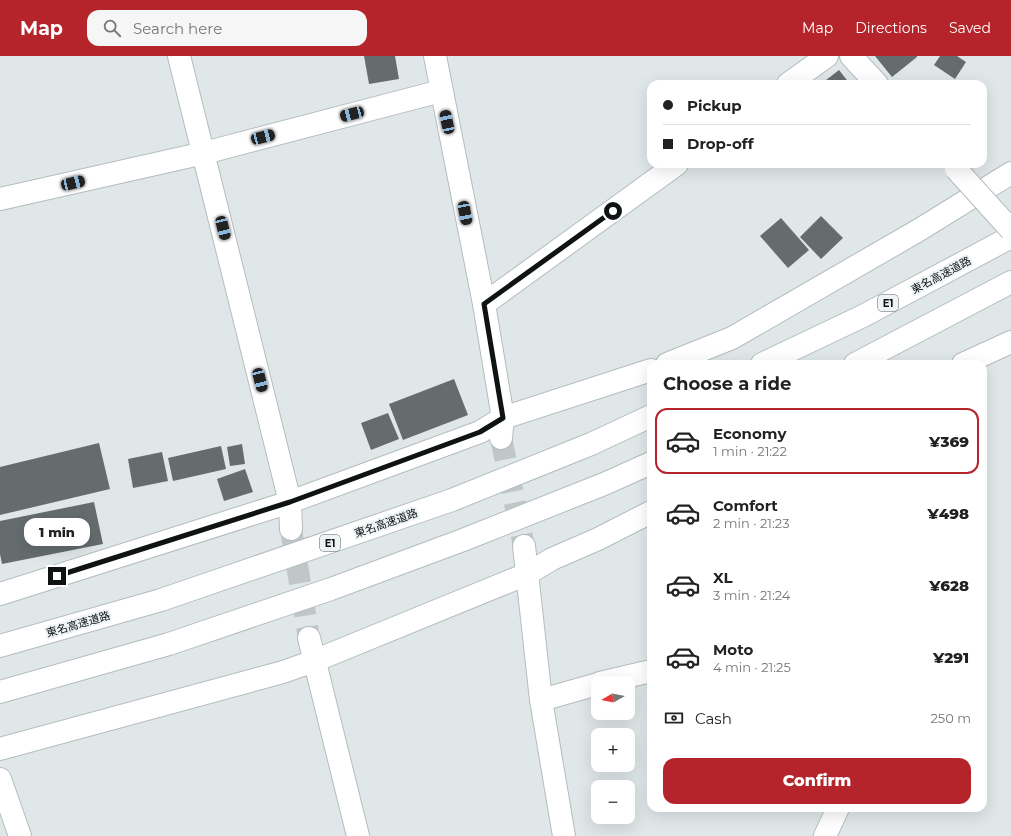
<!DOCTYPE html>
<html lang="en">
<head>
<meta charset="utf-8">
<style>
  :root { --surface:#fff; --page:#f6f6f6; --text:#222; --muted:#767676; --line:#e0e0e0; --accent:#b5242b }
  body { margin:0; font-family:Montserrat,"Noto Sans JP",sans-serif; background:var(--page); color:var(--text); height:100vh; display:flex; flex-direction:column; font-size:15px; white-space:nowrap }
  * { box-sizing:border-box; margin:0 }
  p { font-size:13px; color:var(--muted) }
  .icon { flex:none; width:22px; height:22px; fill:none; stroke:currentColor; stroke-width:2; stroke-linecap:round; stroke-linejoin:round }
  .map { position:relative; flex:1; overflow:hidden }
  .sheet { position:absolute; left:647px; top:304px; width:340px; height:452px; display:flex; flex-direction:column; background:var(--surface); border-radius:12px; box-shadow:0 4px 16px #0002 }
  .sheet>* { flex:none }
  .top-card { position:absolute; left:647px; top:24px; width:340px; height:88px; border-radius:12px; box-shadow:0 4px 16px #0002; display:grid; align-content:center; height:88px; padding:0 16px; background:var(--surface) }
  .needle { width:26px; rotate:261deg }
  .fabs { position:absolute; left:591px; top:620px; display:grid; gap:8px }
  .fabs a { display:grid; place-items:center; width:44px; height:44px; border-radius:8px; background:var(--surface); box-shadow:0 4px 16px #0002; font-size:20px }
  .end { position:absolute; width:18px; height:18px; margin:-9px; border:5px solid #101313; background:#fff; box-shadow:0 0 0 2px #fff }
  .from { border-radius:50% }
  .bubble { position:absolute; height:28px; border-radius:12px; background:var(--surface); box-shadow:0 4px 16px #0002; font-size:13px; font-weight:800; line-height:28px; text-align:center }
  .car { position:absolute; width:12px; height:24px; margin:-12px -6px; border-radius:5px; box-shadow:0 0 3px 1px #0007; background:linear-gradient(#222 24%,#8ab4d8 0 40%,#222 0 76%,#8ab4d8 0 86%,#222 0) }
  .top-card b { display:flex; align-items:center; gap:14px; height:38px; font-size:15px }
  .top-card b+b { border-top:1px solid var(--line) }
  .top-card i { width:10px; height:10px; background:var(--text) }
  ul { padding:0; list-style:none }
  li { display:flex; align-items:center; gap:12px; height:66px; margin:0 8px 6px; padding:0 8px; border:2px solid transparent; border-radius:12px }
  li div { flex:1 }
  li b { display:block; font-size:15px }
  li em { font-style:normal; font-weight:800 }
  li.selected { border-color:var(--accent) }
  li>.icon { width:36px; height:36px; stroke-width:1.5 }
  h2 { padding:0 16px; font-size:18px; line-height:48px }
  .pay { display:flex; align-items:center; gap:10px; height:44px; padding:0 16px; font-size:15px }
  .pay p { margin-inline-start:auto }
  .primary-button { display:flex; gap:8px; margin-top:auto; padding:8px 16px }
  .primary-button a { flex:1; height:46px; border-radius:12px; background:var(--accent); color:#fff; font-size:16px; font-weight:800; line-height:46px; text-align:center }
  header { display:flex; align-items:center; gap:24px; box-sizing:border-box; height:56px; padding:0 20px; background:var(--accent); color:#fff }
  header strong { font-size:19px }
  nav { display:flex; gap:22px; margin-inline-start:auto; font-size:14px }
  .search { width:280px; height:36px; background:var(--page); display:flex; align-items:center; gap:10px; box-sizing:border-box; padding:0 14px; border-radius:12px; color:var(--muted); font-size:15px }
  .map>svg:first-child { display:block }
</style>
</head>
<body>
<header>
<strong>Map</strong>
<div class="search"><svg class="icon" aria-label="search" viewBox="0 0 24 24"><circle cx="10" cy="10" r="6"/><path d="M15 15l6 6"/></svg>Search here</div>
<nav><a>Map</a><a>Directions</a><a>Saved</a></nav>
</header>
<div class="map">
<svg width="1011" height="780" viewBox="0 0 1011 780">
  <rect width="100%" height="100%" fill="#dfe7e8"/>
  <path fill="#656c6d" d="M364,0H395L399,23L369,28Z
    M875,0H917V1L892,21Z
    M940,0H957L966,6L955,23L934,9Z
    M839,14L850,28H821Z
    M821,160L843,182L821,203L800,181Z
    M781,162L809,194L788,212L760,180Z
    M454,323L468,359L403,384L389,348Z
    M388,357L399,383L371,394L361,367Z
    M99,387L110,433L0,459V411Z
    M242,388L245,408L230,410L227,391Z
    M221,390L226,413L173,425L168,402Z
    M162,396L168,425L133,432L128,403Z
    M245,413L253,436L224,445L217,423Z
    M94,446L103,488L2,508L0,498V465Z"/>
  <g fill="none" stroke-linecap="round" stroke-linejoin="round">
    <path stroke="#c0c7c8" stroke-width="22" stroke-dasharray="22 11" stroke-linecap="butt" d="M501,382L524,490
      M291,473L309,582"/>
    <g stroke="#b4bcbd" stroke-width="24">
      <path id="street" d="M179,0L290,446L291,473
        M435,0L484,248L503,362L501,382
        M851,0L877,28
        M788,28L827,0
        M0,143L204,97L441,35
        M484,248L677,108
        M667,308L732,282L919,174L1011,117
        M963,308L1011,286
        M524,490L541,644L564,780
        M0,538L290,446L480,376L503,362L651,314
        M309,582L358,780
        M600,627L651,615
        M541,644L598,628
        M0,693L283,616L314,605L527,518L552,503L598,483L651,456
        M0,723L20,780
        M825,780L838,752"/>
    </g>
    <g stroke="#b4bcbd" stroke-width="24">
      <path id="highway" d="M762,308L863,260L1011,181
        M855,308L1011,226
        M0,590L161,544L452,444L591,388L651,360
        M0,636L169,588L331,533L463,484L604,428L651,407"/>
    </g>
    <use href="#street" stroke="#fff" stroke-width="22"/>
    <use href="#highway" stroke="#fff" stroke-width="22"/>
    <g stroke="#b4bcbd" stroke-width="24" stroke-linecap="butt">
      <path id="street-bridge" d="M956,113L1011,174"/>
    </g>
    <use href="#street-bridge" stroke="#fff" stroke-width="22"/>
  </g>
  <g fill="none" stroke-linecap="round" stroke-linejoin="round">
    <path stroke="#101313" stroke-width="5" d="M57,520L290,446L480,376L503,362L484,248L613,155"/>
  </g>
  <g text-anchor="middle" stroke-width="4" stroke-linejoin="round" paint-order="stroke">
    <g fill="#ecf4f5" stroke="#525657" stroke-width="1">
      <rect x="878" y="239" width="20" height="16" rx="3"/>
      <rect x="320" y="479" width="20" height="16" rx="3"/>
    </g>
    <g font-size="10" font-weight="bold" fill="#101313">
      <text x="888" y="251">E1</text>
      <text x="330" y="491">E1</text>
    </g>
    <g font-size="11" fill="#101313" stroke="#ecf4f5">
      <text transform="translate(941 219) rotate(-28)" y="4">東名高速道路</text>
      <text transform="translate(386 467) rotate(-19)" y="4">東名高速道路</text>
      <text transform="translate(78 568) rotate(-16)" y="4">東名高速道路</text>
    </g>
  </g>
</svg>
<div class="fabs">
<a><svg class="needle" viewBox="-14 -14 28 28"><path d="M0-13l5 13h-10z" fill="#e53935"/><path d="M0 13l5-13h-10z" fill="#767676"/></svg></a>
<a>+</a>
<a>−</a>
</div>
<i class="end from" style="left:613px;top:155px"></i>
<i class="end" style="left:57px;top:520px"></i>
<div class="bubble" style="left:24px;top:462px;width:66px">1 min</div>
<i class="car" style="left:352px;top:58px;rotate:255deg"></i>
<i class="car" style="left:447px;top:66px;rotate:348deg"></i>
<i class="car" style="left:263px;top:81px;rotate:75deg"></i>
<i class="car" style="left:73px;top:127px;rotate:77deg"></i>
<i class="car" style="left:465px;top:157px;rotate:169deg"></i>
<i class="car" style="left:223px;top:172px;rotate:166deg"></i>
<i class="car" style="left:260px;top:324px;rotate:166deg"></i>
<div class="top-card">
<b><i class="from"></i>Pickup</b>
<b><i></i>Drop-off</b>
</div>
<section class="sheet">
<h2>Choose a ride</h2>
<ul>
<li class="selected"><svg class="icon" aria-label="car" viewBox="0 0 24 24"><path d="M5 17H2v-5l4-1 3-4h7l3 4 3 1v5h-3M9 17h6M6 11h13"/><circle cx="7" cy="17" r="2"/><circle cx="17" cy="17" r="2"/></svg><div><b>Economy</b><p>1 min · 21:22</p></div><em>¥369</em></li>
<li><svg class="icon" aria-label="car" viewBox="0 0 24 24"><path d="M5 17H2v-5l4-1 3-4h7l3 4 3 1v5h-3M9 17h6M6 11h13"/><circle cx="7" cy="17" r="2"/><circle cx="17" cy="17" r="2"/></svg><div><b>Comfort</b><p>2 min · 21:23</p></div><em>¥498</em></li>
<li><svg class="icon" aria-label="car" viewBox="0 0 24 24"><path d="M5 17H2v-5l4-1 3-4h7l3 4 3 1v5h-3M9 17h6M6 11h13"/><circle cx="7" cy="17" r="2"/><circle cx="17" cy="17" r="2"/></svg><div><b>XL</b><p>3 min · 21:24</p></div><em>¥628</em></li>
<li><svg class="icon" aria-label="car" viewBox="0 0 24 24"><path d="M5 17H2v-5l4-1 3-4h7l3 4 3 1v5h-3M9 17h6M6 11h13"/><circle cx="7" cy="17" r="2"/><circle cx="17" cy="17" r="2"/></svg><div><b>Moto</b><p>4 min · 21:25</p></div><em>¥291</em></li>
</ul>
<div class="pay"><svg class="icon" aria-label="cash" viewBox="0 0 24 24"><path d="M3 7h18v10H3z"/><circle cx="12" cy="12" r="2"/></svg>Cash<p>250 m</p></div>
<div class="primary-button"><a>Confirm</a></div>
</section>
</div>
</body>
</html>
